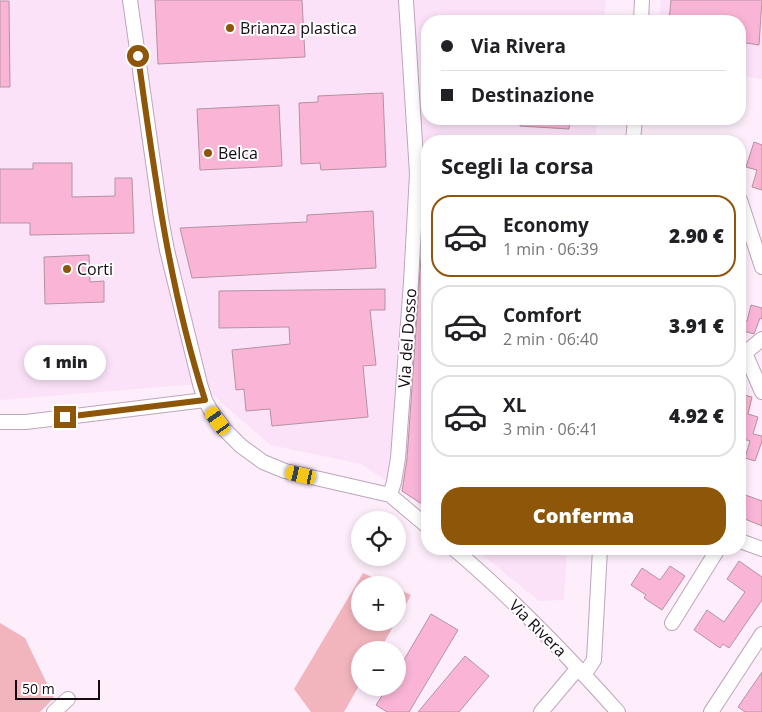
<!DOCTYPE html>
<html lang="it">
<head>
<meta charset="utf-8">
<style>
  :root { --surface:#fff; --page:#f2f2f2; --text:#202124; --muted:#757577; --line:#e0e0e0; --accent:#8d5609 }
  body { margin:0; font-family:"Open Sans",sans-serif; background:var(--page); color:var(--text); height:100vh; display:flex; flex-direction:column; font-size:19px; white-space:nowrap }
  * { box-sizing:border-box; margin:0 }
  p { font-size:16px; color:var(--muted) }
  .icon { flex:none; width:28px; height:28px; fill:none; stroke:currentColor; stroke-width:2; stroke-linecap:round; stroke-linejoin:round }
  .map { position:relative; flex:1; overflow:hidden }
  .drawer { position:absolute; left:421px; top:135px; width:325px; height:420px; display:flex; flex-direction:column; background:var(--surface); border-radius:20px; box-shadow:0 2px 8px #0003 }
  .drawer>* { flex:none }
  .guide { position:absolute; left:421px; top:15px; width:325px; height:110px; border-radius:20px; box-shadow:0 2px 8px #0003; display:grid; align-content:center; height:110px; padding:0 20px; background:var(--surface) }
  .fabs { position:absolute; left:351px; top:511px; display:grid; gap:10px }
  .fabs a { display:grid; place-items:center; width:55px; height:55px; border-radius:50%; background:var(--surface); box-shadow:0 2px 8px #0003; font-size:25px }
  .scale { position:absolute; left:15px; bottom:12px; width:85px; box-sizing:border-box; padding-left:5px; border:2px solid #140b13; border-top:0; font-size:14px; line-height:18px; white-space:nowrap; color:#140b13; -webkit-text-stroke:4px #fff; paint-order:stroke }
  .end { position:absolute; width:22px; height:22px; margin:-11px; border:6px solid #8d5609; background:#fff; box-shadow:0 0 0 2px #fff }
  .from { border-radius:50% }
  .bubble { position:absolute; height:35px; border-radius:18px; background:var(--surface); box-shadow:0 2px 8px #0003; font-size:16px; font-weight:800; line-height:35px; text-align:center }
  .car { position:absolute; width:15px; height:30px; margin:-15px -8px; border-radius:6px; box-shadow:0 0 4px 1px #0007; background:linear-gradient(#f5c518 24%,#345 0 40%,#f5c518 0 76%,#345 0 86%,#f5c518 0) }
  .guide b { display:flex; align-items:center; gap:18px; height:48px; font-size:19px }
  .guide b+b { border-top:1px solid var(--line) }
  .guide i { width:12px; height:12px; background:var(--text) }
  ul { padding:0; list-style:none }
  li { display:flex; align-items:center; gap:15px; height:82px; margin:0 10px 8px; padding:0 10px; border:2px solid var(--line); border-radius:20px }
  li div { flex:1 }
  li b { display:block; font-size:19px }
  li em { font-style:normal; font-weight:800 }
  li.current { border-color:var(--accent) }
  li>.icon { width:45px; height:45px; stroke-width:1.5 }
  h2 { padding:0 20px; font-size:22px; line-height:60px }
  .cta { display:flex; gap:10px; margin-top:auto; padding:10px 20px }
  .cta a { flex:1; height:58px; border-radius:20px; background:var(--accent); color:#fff; font-size:20px; font-weight:800; line-height:58px; text-align:center }
  .map>svg:first-child { display:block }
</style>
</head>
<body>
<div class="map">
<svg width="762" height="712" viewBox="0 0 762 712">
  <rect width="100%" height="100%" fill="#feeefc"/>
  <path fill="#fce2f9" d="M0,0H606L604,21H428V119H597L596,141H428L427,511L409,496L361,464L270,445L200,384L0,400Z
    M661,0H762V79L740,75V21H659Z
    M475,549H567L564,600L539,601Z"/>
  <path fill="#f2b5be" d="M363,573L390,585H360V622L395,623L380,650H360V684L344,712H311L294,689Z
    M398,589L411,595L398,619Z
    M0,623L25,638L54,698L40,712H0Z"/>
  <path fill="#fab5d6" stroke="#b293a1" d="M155,0H302L305,57L158,64Z
    M671,0H762L759,45L740,42V21H669Z
    M0,1H9L10,87H0Z
    M383,93L386,167L321,170L320,163L301,164L299,103L318,102V96Z
    M279,105L282,166L200,170L197,109Z
    M520,119H570L569,129L520,126Z
    M754,142L762,145V190L752,187L757,170L746,167Z
    M33,163H72V197L115,196V178H132L134,233L30,235V223H0V169H33Z
    M373,211L376,268L192,278L180,228L307,222V215Z
    M424,214H428V508L402,491L407,459Z
    M89,255L90,282L104,281V302L45,304L44,257Z
    M385,289V310H370L376,365L363,366L368,417L272,426L270,409L246,411L244,389L236,390L232,350L290,344L289,327L219,328V291Z
    M751,305L762,308V319L760,318L754,334L740,330V320L747,321Z
    M740,394L752,397L748,414L758,417L753,434L762,436V441L755,461L745,458L750,441L740,438Z
    M740,493L762,501V526L740,517Z
    M739,561L762,577V600L729,648L723,644L720,648L694,630L707,610L724,622L745,592L727,579Z
    M670,566L685,576L662,610L644,598L646,595L631,585L642,568L660,580Z
    M431,614L458,630L409,712H387L376,705L387,688H398V670Z
    M465,656L489,676L459,712H418Z
    M762,672V712H745L738,707Z"/>
  <g fill="none" stroke-linecap="round" stroke-linejoin="round">
    <g stroke="#bda5bb" stroke-width="16">
      <path id="minor" d="M130,0L161,218L167,250L200,384L205,400L211,411L225,430L241,446L263,462L285,471L390,495L428,527
        M641,21L642,0
        M633,141L635,119
        M740,200L762,267
        M745,353L762,392
        M740,357L762,339
        M0,422H26L205,400
        M390,495L394,482L398,458L411,282L417,174L406,0
        M740,541L762,549
        M454,549C512,598 567,655 618,712
        M672,623L718,549
        M584,675L594,660L600,549
        M54,712L68,699
        M541,712L578,668
        M711,712L762,634"/>
    </g>
    <use href="#minor" stroke="#fff" stroke-width="14"/>
  </g>
  <g fill="none" stroke-linecap="round" stroke-linejoin="round">
    <path stroke="#8d5609" stroke-width="6" d="M65,417L205,400C169,288 154,171 138,56"/>
  </g>
  <g fill="#8d5609" stroke="#fff" stroke-width="2">
    <circle cx="230" cy="28" r="5"/>
    <circle cx="208" cy="153" r="5"/>
    <circle cx="67" cy="269" r="5"/>
  </g>
  <g text-anchor="middle" stroke-width="4" stroke-linejoin="round" paint-order="stroke">
    <g font-size="16" fill="#140b13" stroke="#fff" text-anchor="start">
      <text x="240" y="34">Brianza plastica</text>
      <text x="218" y="159">Belca</text>
      <text x="77" y="275">Corti</text>
    </g>
    <g font-size="16" fill="#140b13" stroke="#fff">
      <text transform="translate(407 338) rotate(-86)" y="6">Via del Dosso</text>
      <text transform="translate(538 628) rotate(45)" y="6">Via Rivera</text>
    </g>
  </g>
</svg>
<div class="fabs">
<a><svg class="icon" aria-label="locate" viewBox="0 0 24 24"><circle cx="12" cy="12" r="6"/><path d="M12 2v4M12 18v4M2 12h4M18 12h4"/></svg></a>
<a>+</a>
<a>−</a>
</div>
<div class="scale">50 m</div>
<i class="end from" style="left:138px;top:56px"></i>
<i class="end" style="left:65px;top:417px"></i>
<div class="bubble" style="left:24px;top:345px;width:82px">1 min</div>
<i class="car" style="left:218px;top:421px;rotate:324deg"></i>
<i class="car" style="left:301px;top:475px;rotate:283deg"></i>
<div class="guide">
<b><i class="from"></i>Via Rivera</b>
<b><i></i>Destinazione</b>
</div>
<section class="drawer">
<h2>Scegli la corsa</h2>
<ul>
<li class="current"><svg class="icon" aria-label="car" viewBox="0 0 24 24"><path d="M5 17H2v-5l4-1 3-4h7l3 4 3 1v5h-3M9 17h6M6 11h13"/><circle cx="7" cy="17" r="2"/><circle cx="17" cy="17" r="2"/></svg><div><b>Economy</b><p>1 min · 06:39</p></div><em>2.90 €</em></li>
<li><svg class="icon" aria-label="car" viewBox="0 0 24 24"><path d="M5 17H2v-5l4-1 3-4h7l3 4 3 1v5h-3M9 17h6M6 11h13"/><circle cx="7" cy="17" r="2"/><circle cx="17" cy="17" r="2"/></svg><div><b>Comfort</b><p>2 min · 06:40</p></div><em>3.91 €</em></li>
<li><svg class="icon" aria-label="car" viewBox="0 0 24 24"><path d="M5 17H2v-5l4-1 3-4h7l3 4 3 1v5h-3M9 17h6M6 11h13"/><circle cx="7" cy="17" r="2"/><circle cx="17" cy="17" r="2"/></svg><div><b>XL</b><p>3 min · 06:41</p></div><em>4.92 €</em></li>
</ul>
<div class="cta"><a>Conferma</a></div>
</section>
</div>
</body>
</html>
